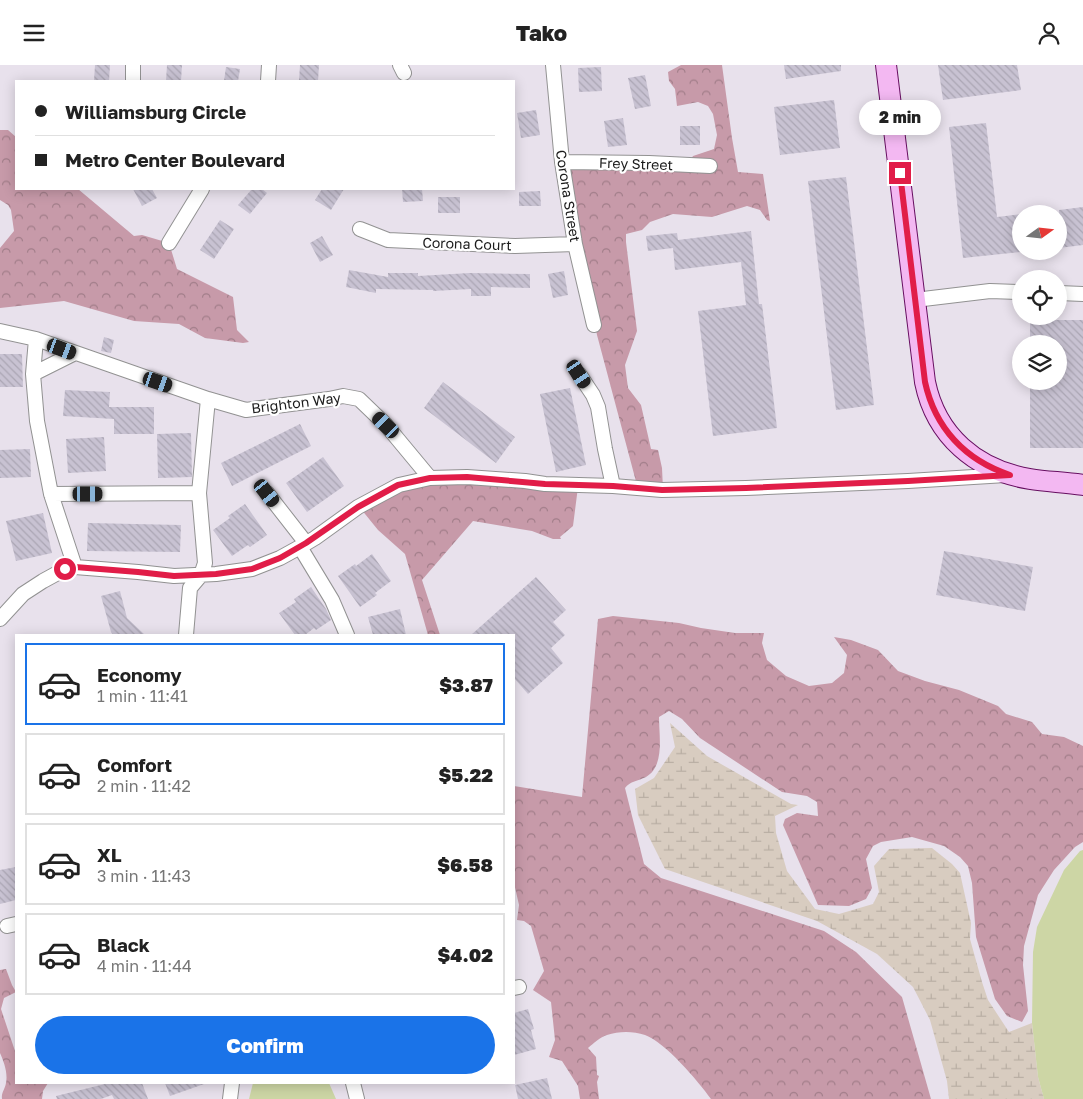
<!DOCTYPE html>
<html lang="en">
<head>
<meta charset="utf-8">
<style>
  :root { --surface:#fff; --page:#f2f2f2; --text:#222; --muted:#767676; --line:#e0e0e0; --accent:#1a73e8 }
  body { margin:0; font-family:"Golos Text",sans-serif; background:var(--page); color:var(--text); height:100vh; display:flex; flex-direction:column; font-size:19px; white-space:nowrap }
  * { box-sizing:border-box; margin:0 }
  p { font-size:16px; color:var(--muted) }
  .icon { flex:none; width:28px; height:28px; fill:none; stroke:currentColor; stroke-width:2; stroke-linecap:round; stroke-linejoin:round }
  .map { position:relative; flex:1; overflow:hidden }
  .side { position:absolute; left:15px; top:569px; width:500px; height:450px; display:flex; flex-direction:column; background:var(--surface); border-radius:0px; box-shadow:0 2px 12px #0003 }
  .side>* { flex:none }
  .top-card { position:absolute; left:15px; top:15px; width:500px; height:110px; border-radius:0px; box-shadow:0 2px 12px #0003; display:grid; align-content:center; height:110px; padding:0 20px; background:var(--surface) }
  .needle { width:32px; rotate:75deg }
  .fabs { position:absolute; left:1012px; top:140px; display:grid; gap:10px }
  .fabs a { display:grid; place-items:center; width:55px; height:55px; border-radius:50%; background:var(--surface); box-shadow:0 2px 12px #0003; font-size:25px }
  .end { position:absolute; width:22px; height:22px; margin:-11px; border:6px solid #e11d48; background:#fff; box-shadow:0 0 0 2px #fff }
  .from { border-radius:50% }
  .bubble { position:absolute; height:35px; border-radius:18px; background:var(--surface); box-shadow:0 2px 12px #0003; font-size:16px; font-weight:800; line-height:35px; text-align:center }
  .car { position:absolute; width:15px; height:30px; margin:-15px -8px; border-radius:6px; box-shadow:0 0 4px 1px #0007; background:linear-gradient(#222 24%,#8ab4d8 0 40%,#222 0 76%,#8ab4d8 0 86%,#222 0) }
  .top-card b { display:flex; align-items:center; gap:18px; height:48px; font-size:19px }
  .top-card b+b { border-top:1px solid var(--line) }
  .top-card i { width:12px; height:12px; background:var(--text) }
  ul { padding:9px 0 0; list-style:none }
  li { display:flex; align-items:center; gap:15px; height:82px; margin:0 10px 8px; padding:0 10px; border:2px solid var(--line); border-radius:0px }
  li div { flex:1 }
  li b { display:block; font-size:19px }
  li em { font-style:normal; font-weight:800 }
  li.on { border-color:var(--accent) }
  li>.icon { width:45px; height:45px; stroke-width:1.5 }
  .primary-button { display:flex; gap:10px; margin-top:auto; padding:10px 20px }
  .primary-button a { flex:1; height:58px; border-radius:30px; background:var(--accent); color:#fff; font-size:20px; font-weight:800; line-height:58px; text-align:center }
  header { display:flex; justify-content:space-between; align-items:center; height:65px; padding:0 20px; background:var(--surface); font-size:22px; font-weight:800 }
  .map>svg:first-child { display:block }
</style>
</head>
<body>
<header><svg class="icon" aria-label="menu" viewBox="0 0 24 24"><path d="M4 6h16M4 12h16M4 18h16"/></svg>Tako<svg class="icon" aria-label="person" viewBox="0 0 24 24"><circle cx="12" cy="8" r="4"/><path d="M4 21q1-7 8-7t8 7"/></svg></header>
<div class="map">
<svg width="1083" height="1034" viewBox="0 0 1083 1034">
  <defs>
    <pattern id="forest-crowns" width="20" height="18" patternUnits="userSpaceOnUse" patternTransform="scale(1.25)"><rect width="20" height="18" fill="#c79aa9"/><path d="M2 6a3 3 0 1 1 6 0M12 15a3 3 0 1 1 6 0" fill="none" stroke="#a17d89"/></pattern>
    <pattern id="wetland-marsh" width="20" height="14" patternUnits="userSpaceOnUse" patternTransform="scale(1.25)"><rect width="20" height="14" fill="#d8ccc0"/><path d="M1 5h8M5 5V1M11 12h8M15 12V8" fill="none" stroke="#b9afa4"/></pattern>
    <pattern id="building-back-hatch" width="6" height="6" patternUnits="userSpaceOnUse" patternTransform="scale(1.25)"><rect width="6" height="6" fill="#c8c2d2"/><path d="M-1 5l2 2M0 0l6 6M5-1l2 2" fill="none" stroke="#aba6b4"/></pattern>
  </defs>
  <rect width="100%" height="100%" fill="#e8e1ec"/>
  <path fill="url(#forest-crowns)" d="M681,0H722L732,73L738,107L763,109L770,156L767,155L760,145L747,141L712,152L673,149L650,157L642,165L626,169V177L637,266L625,300L628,323L641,340L651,384L658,385L662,403L663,424H638L597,270L564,99H688L693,91L714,84L717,70L713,49L708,41L698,37L677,41L675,24L669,16L668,7Z
    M0,65H8L16,72V124H78L134,171L142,170L169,178L177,204L233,232L237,265L249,277L243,278L205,273L179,259L134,256L64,236L0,243V183L14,166L11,145L8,140L0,135Z
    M422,415L578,422L573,461L560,472L561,474H553L532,466L473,456L422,515L440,570H428L405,489L378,465L361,444Z
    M613,551L679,558L701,563L735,568H764L762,578L767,595L786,611L809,621L832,618L844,608L847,590L834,572L851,575L878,585L898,606L925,616L959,625L998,641L1006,649L1032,657L1042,669L1064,672L1083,681V777L1075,782L1054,805L1038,830L1024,881L1023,900L1028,946L1022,957L1007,951L995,934L976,872L972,818L968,801L960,792L944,781L912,772L881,777L873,781L866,794L872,823L866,834L849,841L818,840L783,760L785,754L797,748L818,751L817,737L807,731L782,727L700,673L682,654L669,646L659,652C659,671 665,701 646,712C638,716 630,716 625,723L644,799L661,813L824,866L856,887L902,932L931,1034H711C698,1016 665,977 645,970C633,966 619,966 607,970C600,972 594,978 588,983L596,992L597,1010L599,1011L597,1017L599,1034H580L578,1021L562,996L549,992L555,975L551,937L533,925L544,906L531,861L524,856L517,855L519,840L514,818V721L582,732L598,554Z
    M6,904L12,920L16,927L4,933L1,944L16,989V1018H48L43,1026L42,1034H2C1,1028 5,1024 6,1018C8,1008 4,997 0,988V905Z"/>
  <path fill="url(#wetland-marsh)" d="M670,658L707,691L791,739L798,740L775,751L776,768L787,806L815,844L839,849L873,839L879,827L874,801L889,784L932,783L952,799L960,808L971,858L970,874L982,917L988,935L1009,967L1032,958L1038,1012L1044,1034H949L947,1016L930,955L913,922L877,889L817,856L665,804L638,750L635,724L654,713L675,682Z"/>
  <path fill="#cdd6a5" d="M1083,785V1034H1044L1038,1012L1032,958L1033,887L1037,862L1064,805L1080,786Z
    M253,1018H329L336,1034H249Z"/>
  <path fill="url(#building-back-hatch)" d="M95,0H110L109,16H94Z
    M167,0H182L181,16H166Z
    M300,0H319L318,16H299Z
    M784,0H841V6L786,14Z
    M938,0H1017L1021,25L943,35Z
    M226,2L240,4L238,16H224Z
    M601,2L602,26L579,27L578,3Z
    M645,10L651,41L635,44L628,13Z
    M834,35L840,83L780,90L774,42Z
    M536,45L540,70L521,73L517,48Z
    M623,53L627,80L608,82L604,56Z
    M986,58L997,152L1021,149V187L963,193L949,62Z
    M680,61H700V80H680Z
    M846,112L874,340L836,345L808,116Z
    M133,124H152L157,133L142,141Z
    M252,124H262L267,128L250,149L238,140Z
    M322,124H344L331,145L315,135Z
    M402,124H422L423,136L403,137Z
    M540,126L541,141H519V127Z
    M438,132H460V148H438Z
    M1083,142V180L1059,183V145Z
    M220,155L234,164L214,194L200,185Z
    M751,166L759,239H762L777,363L713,371L698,246L746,240L741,197L675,205L673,183L648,186L646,171L677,168L678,175Z
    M322,171L333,190L320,197L310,178Z
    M349,205L388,212V208H418V211L470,208L530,209V223L491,222V231H471V224L433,226V225L376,224V228L346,222Z
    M564,206L568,230L553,233L548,209Z
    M1030,255H1083V383H1030V316H1059V279H1030Z
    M104,272L114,275L111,288L101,286Z
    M0,289H22L23,322H0Z
    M443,317L515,372L496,398L424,343Z
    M570,323L586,400L556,407L540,329Z
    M65,325L110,327L109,342H154V369H114V354L63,351Z
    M300,359L311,381L232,421L221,398Z
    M191,368L192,412L158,413L157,369Z
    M104,372L106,406L68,408L66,374Z
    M30,384L31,412L0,413V385Z
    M323,392L344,421L307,447L286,418Z
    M245,439L267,470L250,482L248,480L232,491L213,465L230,453L228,451Z
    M43,448L52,488L16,496L6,456Z
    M88,458L181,460L180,487L87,486Z
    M944,486L1033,502L1025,546L936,530Z
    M372,489L391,516L375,528L377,530L360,542L338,511L355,499L356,501Z
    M536,512L566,545L553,557L565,570L551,583L563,598L528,629L514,613V570H471Z
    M311,522L326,544L331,555L316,565L314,563L305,570H295L279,548L296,537L294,534Z
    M120,526L127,553L145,570H113L111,567L101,531Z
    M400,544L406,570H373L368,552Z
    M16,802V835L0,839V805Z
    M528,944L534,964L531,965L536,984L514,990V948Z
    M547,1013L552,1034H518L515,1020Z
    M109,1018H142L148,1034H114L112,1030L101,1034H57L56,1031Z
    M165,1018H204V1019L170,1031Z"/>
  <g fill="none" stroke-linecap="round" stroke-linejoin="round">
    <g stroke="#929292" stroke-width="16">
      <path id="street" d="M400,0L404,8
        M553,0L562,97L575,179L594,260
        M133,16V0
        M268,16L269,0
        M562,97L649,98L710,101
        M360,164L388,175L515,181L575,179
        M169,178L202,124
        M1059,228L1083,229
        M915,235L990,226L1021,227
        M0,266L36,274L208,334L246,345L329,334L343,331L359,334L386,360L430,413
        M36,274L33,309L37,356L51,429L75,502
        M33,309L75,288
        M579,309L593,330L598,342L605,384L613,421
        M267,428L306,478
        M51,429L199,428
        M300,482L332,535L347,570
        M0,554L23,529L43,516L65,504L75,502L138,507L174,511L216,509L252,504L280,493L300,482L315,473L358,442L399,420L430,413L467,412L525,416L545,419L613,421L662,425L746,423L908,416L1006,410
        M186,570L190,523L201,510L205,498L199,428L208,334
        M7,861L16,859
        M514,923L519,922
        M353,1018L357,1034
        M230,1034L232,1018"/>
    </g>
    <g stroke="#660e60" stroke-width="22">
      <path id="secondary" d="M886,0L925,317C936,371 976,405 1030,414C1047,417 1065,417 1083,420"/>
    </g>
    <use href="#street" stroke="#fff" stroke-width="14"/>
    <use href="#secondary" stroke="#f3b8f2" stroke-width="20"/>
  </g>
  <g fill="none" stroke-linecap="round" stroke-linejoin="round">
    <path stroke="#e11d48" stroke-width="6" d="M65,504L75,502L138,507L174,511L216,509L252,504L280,493L306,478L358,442L398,420L430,413L467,412L545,419L613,421L662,425L746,423L908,416L1010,410C965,395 935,363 925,317L900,108"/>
  </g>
  <g text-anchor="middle" stroke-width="4.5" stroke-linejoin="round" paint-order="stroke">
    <g font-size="14" fill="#1b1b1b" stroke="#fff">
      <text transform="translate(636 99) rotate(2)" y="5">Frey Street</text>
      <text transform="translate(568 131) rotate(81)" y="5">Corona Street</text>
      <text transform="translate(467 179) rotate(2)" y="5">Corona Court</text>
      <text transform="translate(296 338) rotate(-7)" y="5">Brighton Way</text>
    </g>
  </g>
</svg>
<div class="fabs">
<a><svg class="needle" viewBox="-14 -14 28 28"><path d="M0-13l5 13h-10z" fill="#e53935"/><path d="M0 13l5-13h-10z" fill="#767676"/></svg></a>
<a><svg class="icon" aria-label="locate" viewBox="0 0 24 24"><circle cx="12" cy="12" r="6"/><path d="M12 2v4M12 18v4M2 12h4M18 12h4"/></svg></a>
<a><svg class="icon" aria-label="layers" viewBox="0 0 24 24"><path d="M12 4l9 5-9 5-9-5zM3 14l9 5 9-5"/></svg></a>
</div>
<i class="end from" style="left:65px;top:504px"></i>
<i class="end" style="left:900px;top:108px"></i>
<div class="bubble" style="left:859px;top:35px;width:82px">2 min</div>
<i class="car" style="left:62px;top:284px;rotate:111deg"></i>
<i class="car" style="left:579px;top:309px;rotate:147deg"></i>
<i class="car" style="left:158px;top:317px;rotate:109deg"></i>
<i class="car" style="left:386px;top:360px;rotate:314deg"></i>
<i class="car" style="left:267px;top:428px;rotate:142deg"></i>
<i class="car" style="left:88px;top:429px;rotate:90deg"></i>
<div class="top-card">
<b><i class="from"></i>Williamsburg Circle</b>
<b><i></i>Metro Center Boulevard</b>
</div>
<section class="side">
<ul>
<li class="on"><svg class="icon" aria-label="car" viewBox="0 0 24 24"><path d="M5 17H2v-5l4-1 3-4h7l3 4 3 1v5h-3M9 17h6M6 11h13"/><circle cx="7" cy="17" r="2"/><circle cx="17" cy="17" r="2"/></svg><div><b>Economy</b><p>1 min · 11:41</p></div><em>$3.87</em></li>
<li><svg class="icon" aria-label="car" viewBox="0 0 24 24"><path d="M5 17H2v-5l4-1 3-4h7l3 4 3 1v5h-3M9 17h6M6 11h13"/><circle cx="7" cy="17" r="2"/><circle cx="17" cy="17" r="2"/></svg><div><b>Comfort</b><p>2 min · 11:42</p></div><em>$5.22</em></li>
<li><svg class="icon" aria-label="car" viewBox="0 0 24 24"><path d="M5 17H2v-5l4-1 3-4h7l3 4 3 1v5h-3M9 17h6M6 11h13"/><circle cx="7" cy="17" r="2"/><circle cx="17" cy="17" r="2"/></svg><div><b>XL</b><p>3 min · 11:43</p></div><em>$6.58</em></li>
<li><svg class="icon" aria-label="car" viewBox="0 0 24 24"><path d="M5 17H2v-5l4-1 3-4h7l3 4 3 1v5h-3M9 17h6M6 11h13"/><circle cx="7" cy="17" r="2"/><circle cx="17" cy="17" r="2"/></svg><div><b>Black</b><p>4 min · 11:44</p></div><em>$4.02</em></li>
</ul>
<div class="primary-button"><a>Confirm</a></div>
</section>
</div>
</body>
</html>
